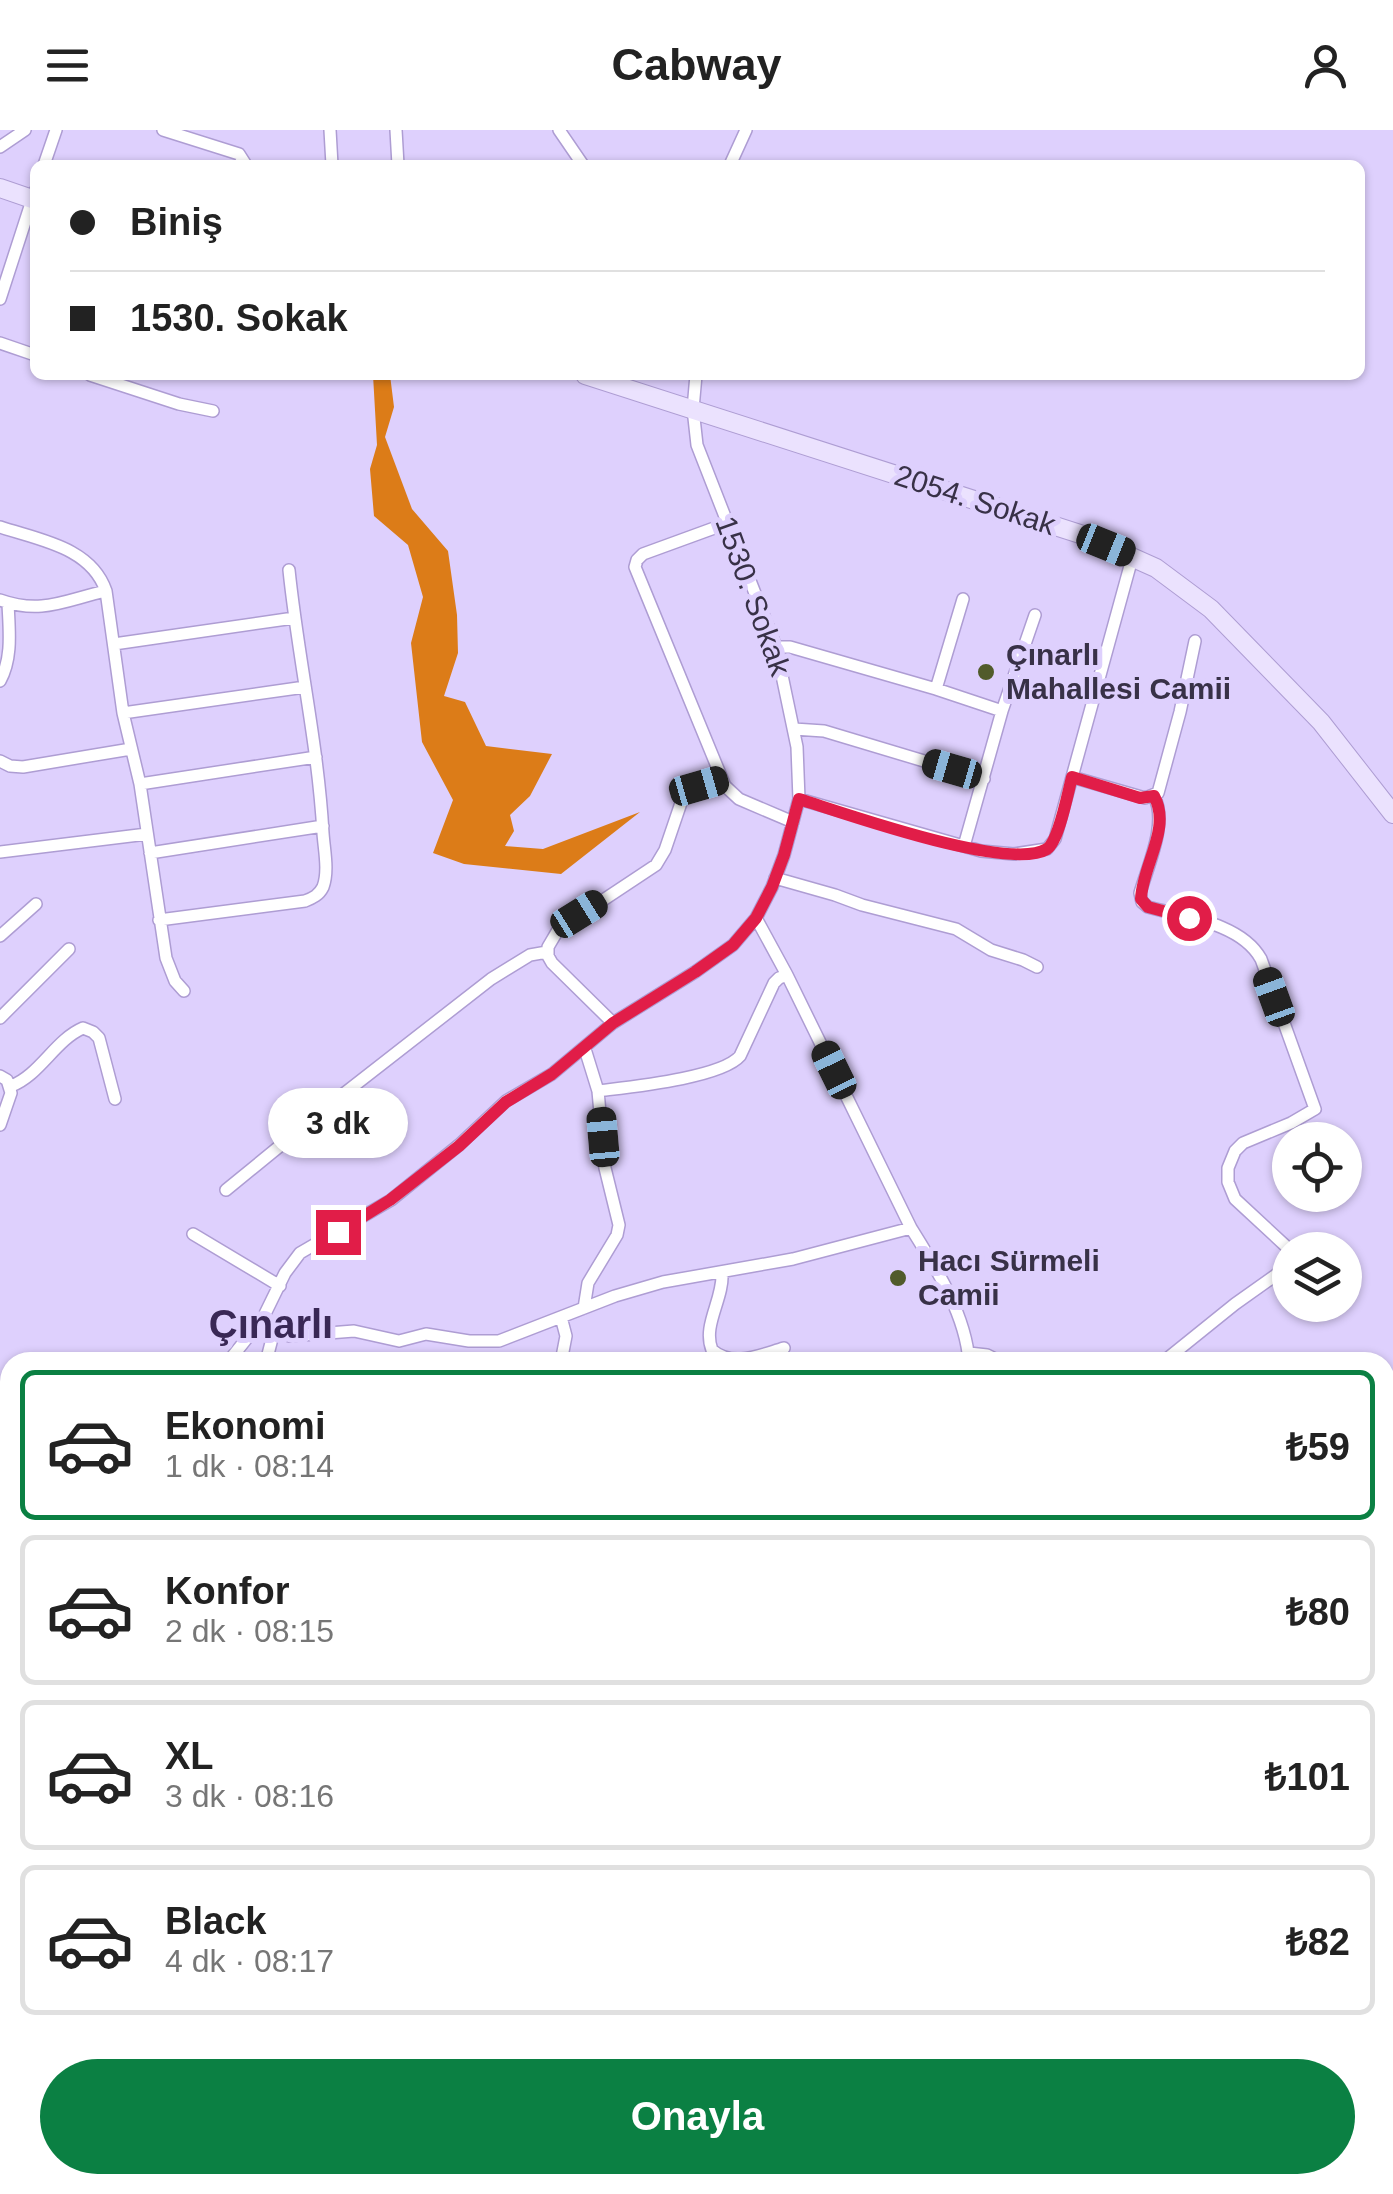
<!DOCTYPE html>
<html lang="tr">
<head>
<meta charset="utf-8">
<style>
  :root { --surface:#fff; --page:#f6f6f6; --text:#222; --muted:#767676; --line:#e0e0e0; --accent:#0b8043 }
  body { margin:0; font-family:Helvetica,sans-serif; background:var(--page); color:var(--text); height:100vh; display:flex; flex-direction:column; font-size:38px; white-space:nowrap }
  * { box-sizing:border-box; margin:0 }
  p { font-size:32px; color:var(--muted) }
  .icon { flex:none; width:55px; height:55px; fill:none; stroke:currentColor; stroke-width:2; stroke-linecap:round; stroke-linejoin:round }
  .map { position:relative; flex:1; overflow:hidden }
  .panel { position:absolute; left:0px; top:1222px; width:1395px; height:842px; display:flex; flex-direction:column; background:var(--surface); border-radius:30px 30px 0 0; box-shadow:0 2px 8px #0004 }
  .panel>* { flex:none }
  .banner { position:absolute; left:30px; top:30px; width:1335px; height:220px; border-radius:15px; box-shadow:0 2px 8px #0004; display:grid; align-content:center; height:220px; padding:0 40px; background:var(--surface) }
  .buttons { position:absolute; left:1272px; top:992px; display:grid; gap:20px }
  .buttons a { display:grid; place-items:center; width:90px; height:90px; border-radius:50%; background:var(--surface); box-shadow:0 2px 8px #0004; font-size:50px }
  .end { position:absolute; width:45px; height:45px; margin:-22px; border:12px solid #e11d48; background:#fff; box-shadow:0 0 0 5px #fff }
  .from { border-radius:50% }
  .bubble { position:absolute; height:70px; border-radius:35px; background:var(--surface); box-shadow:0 2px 8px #0004; font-size:32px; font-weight:700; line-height:70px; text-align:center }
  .car { position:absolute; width:30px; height:60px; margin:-30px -15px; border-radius:12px; box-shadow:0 0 8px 2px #0007; background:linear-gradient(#222 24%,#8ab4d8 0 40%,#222 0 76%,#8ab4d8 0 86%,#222 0) }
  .banner b { display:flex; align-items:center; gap:35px; height:95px; font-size:38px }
  .banner b+b { border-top:2px solid var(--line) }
  .banner i { width:25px; height:25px; background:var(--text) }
  ul { padding:18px 0 0; list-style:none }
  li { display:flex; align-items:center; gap:30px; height:150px; margin:0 20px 15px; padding:0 20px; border:5px solid var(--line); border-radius:15px }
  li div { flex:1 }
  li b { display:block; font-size:38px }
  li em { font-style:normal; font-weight:700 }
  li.current { border-color:var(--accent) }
  li>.icon { width:90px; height:90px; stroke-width:1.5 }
  .action { display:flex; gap:20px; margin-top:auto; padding:20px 40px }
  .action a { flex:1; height:115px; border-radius:60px; background:var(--accent); color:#fff; font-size:40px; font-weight:700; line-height:115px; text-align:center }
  header { display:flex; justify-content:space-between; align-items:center; height:130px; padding:0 40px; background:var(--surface); font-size:45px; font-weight:700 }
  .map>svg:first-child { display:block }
</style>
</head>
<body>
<header><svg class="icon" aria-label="menu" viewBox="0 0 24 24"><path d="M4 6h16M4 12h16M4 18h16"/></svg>Cabway<svg class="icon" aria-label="person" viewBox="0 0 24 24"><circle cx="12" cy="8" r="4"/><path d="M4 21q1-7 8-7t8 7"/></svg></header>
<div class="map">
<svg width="1393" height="2064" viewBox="0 0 1393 2064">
  <rect width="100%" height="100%" fill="#ded0fd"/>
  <path fill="#dc7c18" d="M373,245H390L394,277L385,307L412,379L448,421L457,485L458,523L444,566L465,572L486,616L552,624L530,666L510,685L514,701L505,716L543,719L640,682L561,744L464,734L433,723L453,670L422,612L411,513L423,467L408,415L374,386L370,339L377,315Z"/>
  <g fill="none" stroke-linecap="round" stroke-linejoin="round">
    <g stroke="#ae9dd3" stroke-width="14">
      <path id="minor" d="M163,0L239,24L246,35
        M330,0L332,35
        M396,0L398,35
        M559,0L583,35
        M0,17L25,0
        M44,35L56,0
        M730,35L746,0
        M0,169L35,61
        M0,213L35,225
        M90,245L179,274L213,281
        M728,393L643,424L637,430L635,437L725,656L739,669L793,692
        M0,397C39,410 91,417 106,461L123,583L140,654L166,828L175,851L184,861
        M0,470C42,485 65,470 106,461
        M114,514L294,488
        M776,517H790L936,559L1002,581L964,716
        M0,551C13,527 9,499 8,473
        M936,559L963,469
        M1002,581L1035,485
        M123,583L305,557
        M794,599L824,601L984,649
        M0,631L10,636L23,637L131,619
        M1072,647L1145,668L1158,663L1180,582L1195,511
        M140,654L316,627
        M1154,666C1168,693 1148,735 1140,763L1142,772L1148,777C1185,787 1241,793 1261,829L1315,979L1291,993L1243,1013L1235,1021L1228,1038V1052L1235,1069L1290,1120
        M799,669L981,721L1014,724L1047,719L1055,709L1133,425
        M0,722L147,704
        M150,723L323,696
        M775,748L835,765L862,775L956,799L991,820L1023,830L1037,837
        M756,788L787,845L911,1098
        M159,790L305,771C313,768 319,765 323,757C329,741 324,719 323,703C318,614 298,528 289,440
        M0,806L36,774
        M0,888L69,819
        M613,893L552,833L548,826V817L558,800L656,735L665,720L682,670L689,661L722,650
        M0,946L7,950L11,963L0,995
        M11,956C40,945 55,910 83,898L93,902L99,908L115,969
        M598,961C629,957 721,948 740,926L774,853L779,848L787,845
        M226,1060L346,962L491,849L530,825L547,822
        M193,1104L280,1156
        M722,1142C724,1169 702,1195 712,1220C733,1238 760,1225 784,1218
        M584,1178L588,1153L617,1105L619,1095L605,1038L598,961L585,919
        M561,1187L566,1206L561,1232
        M258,1196L290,1206L354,1201L399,1211L426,1204L469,1211H499L615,1166L663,1152L793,1129L911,1098C936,1138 966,1185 969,1232
        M969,1223L987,1225L1001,1232
        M228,1232L263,1188L285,1143L300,1123L391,1070L459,1015L506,971L552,944L613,893L695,842L733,815L756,788L772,757L784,725L799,669L797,617L776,517L697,315L693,279L696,245
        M266,1232L274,1201
        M1163,1232L1235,1174L1290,1135
        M0,1890L10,1893
        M116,2055L125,2064"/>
    </g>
    <g stroke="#ae9dd3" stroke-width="20">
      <path id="secondary" d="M0,58L35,70
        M585,245L1080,404L1156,438L1211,479L1321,592L1393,684"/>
    </g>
    <use href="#minor" stroke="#fff" stroke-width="11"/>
    <use href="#secondary" stroke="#ebe2fe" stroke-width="18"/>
  </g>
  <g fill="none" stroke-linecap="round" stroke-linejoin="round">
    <path stroke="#e11d48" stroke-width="12" d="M338,1102L390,1070L459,1016L506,972L552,944L613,893L695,842L733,815L756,788L772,757L784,725L799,669C844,683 1009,742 1047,719C1059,711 1068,662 1072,647L1140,668L1154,666C1172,698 1142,736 1141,769L1148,777L1189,788"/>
  </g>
  <g fill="#515b2b" stroke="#ded0fd" stroke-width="4">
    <circle cx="986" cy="542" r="10"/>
    <circle cx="898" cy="1148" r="10"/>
  </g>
  <g text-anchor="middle" stroke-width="10" stroke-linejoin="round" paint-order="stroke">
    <g font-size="30" fill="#383147" stroke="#ded0fd">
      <text transform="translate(975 370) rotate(18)" y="10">2054. Sokak</text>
      <text transform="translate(753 466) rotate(70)" y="10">1530. Sokak</text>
    </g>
    <g font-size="30" font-weight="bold" fill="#383147" stroke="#ded0fd" text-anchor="start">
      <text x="1006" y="535">Çınarlı<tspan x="1006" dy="34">Mahallesi Camii</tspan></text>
      <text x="918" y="1141">Hacı Sürmeli<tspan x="918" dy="34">Camii</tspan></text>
    </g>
    <g font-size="40" font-weight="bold" fill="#392855" stroke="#ded0fd">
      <text x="271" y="1208">Çınarlı</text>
    </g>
  </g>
</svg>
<div class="buttons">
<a><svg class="icon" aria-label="locate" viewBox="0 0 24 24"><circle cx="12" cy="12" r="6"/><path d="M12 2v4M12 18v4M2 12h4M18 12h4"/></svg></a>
<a><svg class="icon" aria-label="layers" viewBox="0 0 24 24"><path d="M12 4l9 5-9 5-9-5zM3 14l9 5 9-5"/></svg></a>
</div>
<i class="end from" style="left:1189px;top:788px"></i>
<i class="end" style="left:338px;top:1102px"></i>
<div class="bubble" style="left:268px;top:958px;width:140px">3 dk</div>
<i class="car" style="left:1106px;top:415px;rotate:112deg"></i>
<i class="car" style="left:952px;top:639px;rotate:286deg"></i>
<i class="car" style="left:699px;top:656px;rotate:74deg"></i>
<i class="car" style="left:579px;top:784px;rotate:58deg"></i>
<i class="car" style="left:1274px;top:867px;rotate:340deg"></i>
<i class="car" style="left:834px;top:940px;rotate:334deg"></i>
<i class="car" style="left:603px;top:1007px;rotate:355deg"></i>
<div class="banner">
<b><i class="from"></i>Biniş</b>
<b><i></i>1530. Sokak</b>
</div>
<section class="panel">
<ul>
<li class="current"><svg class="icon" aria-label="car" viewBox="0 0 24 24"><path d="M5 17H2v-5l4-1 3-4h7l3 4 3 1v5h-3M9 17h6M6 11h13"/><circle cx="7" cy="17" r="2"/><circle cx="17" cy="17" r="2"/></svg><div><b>Ekonomi</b><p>1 dk · 08:14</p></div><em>₺59</em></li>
<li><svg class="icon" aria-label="car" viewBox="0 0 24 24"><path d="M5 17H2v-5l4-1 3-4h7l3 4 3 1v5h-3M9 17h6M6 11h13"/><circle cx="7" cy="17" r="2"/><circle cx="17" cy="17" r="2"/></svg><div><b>Konfor</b><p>2 dk · 08:15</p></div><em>₺80</em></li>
<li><svg class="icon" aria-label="car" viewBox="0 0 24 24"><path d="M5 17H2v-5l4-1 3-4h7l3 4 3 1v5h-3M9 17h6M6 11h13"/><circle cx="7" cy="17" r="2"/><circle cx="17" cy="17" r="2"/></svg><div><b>XL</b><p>3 dk · 08:16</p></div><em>₺101</em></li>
<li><svg class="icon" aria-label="car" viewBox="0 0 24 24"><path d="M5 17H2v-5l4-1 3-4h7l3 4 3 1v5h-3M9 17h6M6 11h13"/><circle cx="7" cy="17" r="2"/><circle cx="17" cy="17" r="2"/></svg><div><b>Black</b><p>4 dk · 08:17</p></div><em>₺82</em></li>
</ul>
<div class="action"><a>Onayla</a></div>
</section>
</div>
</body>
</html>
